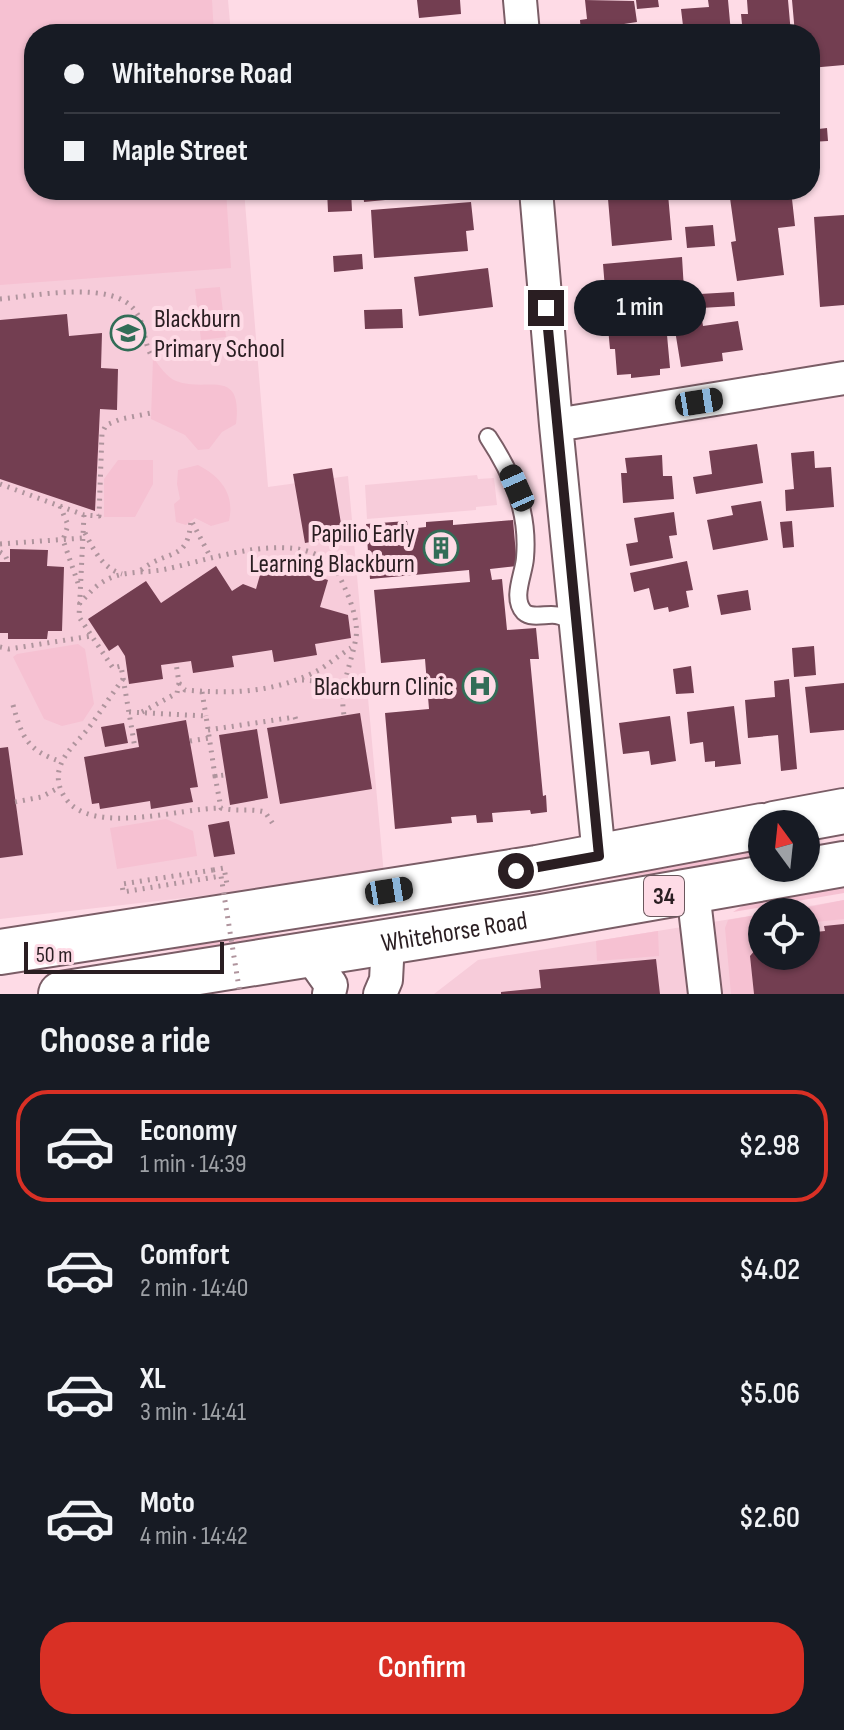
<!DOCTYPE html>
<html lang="en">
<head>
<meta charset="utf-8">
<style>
  :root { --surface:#171b24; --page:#242831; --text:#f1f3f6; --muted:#9ea1a6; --line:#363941; --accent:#d93025 }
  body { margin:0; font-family:"Sofia Sans Condensed",sans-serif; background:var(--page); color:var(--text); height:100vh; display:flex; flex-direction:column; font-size:30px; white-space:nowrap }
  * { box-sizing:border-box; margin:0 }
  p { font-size:26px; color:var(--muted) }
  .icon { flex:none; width:44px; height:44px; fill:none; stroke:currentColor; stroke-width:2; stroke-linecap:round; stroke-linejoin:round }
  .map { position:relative; height:994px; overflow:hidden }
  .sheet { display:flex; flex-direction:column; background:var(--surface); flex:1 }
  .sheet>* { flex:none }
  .banner { position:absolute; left:24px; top:24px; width:796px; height:176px; border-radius:32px; box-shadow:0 2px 6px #0004; display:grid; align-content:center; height:176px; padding:0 40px; background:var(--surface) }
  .needle { width:52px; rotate:345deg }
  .buttons { position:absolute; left:748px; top:810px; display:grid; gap:16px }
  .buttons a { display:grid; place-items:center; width:72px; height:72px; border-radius:50%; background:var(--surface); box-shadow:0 2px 6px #0004; font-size:40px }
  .scale { position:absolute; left:24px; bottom:20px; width:200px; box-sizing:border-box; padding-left:8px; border:4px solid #2a1e22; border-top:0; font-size:22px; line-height:28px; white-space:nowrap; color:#2a1e22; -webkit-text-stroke:6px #fedbe6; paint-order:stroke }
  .end { position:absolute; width:36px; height:36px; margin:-18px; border:10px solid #2a1e22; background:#fff; box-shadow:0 0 0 4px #fff }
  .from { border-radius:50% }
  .bubble { position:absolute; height:56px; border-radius:28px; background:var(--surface); box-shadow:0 2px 6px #0004; font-size:26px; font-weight:600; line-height:56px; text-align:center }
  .car { position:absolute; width:24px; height:48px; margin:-24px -12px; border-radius:10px; box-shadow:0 0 6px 2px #0007; background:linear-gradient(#222 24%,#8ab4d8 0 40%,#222 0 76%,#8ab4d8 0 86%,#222 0) }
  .banner b { display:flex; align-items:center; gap:28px; height:76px; font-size:30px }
  .banner b+b { border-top:2px solid var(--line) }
  .banner i { width:20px; height:20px; background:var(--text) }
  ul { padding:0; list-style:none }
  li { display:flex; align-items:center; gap:24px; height:112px; margin:0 16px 12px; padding:0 24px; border:4px solid transparent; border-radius:32px }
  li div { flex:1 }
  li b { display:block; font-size:30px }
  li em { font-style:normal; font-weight:600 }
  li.selected { border-color:var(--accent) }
  li>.icon { width:72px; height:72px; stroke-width:1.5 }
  h2 { padding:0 40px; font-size:36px; line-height:96px }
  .cta { display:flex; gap:16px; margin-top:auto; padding:16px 40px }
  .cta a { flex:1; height:92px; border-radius:32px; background:var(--accent); color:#fff; font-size:32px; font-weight:600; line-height:92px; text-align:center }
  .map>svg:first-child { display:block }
</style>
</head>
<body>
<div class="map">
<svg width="844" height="994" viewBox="0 0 844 994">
  <rect width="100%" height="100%" fill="#fedbe6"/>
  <path fill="#f7ccda" d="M0,0H228L231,34H34V190H244L268,487L348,476L384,875L0,919Z
    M477,475L478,479L494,478L497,505L476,507V510L367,519L365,485Z
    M844,900V994H434L478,960L762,914V956H806V912H775Z"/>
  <path fill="#f6c1d2" d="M0,0H212L214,34H34V190H226L231,268L0,285Z
    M220,287L226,337L201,340L195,289Z
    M153,358C160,366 166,377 176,381C207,393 243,366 236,424L222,432L209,449L198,450L185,435L151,419Z
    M118,460H153V484L135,517H104V479Z
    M198,465C221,477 235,494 229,521L211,526L195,518L186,525L176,522L174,504L180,499L177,484L178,470Z
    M78,644L85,649L94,704L83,721L62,726L44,719L13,657L17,654Z
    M166,819L193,831L197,856L117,869L110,828Z
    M762,847V860L544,887Z
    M844,885V893L733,912L747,903Z
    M844,900V919L806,923V912H784Z
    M762,914L761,944L750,956L754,994H731L725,928L728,920Z
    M359,922L362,924L200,953L162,948L0,974V969L240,936L279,935Z
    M658,931L659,956L597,961L596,941Z"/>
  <path fill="#733e51" d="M417,0H460L461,14L419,18Z
    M585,0L634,1L637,22L624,24L625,34H581L580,20L587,19Z
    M636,0H658L659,7L637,9Z
    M708,0H728L731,33L684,34L681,9L709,7Z
    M747,0H788L791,34H743L741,14H748Z
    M792,0H844V65L810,68V34H795Z
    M461,24L462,34H393L392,32Z
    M827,128L828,141L810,142V130Z
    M327,190H351L352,211L328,212Z
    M363,190H470V192L364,202Z
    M791,190L795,226L778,228L784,275L737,281L731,242L736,241L729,191Z
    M668,194L672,240L612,246L608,199Z
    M471,202L474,230L466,231L468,251L374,258L371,210Z
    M844,215V305L820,307L814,217Z
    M713,225L715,246L687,248L685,227Z
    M362,254L363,269L334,272L333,256Z
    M682,257L684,290L660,291L661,300L641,302L639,286L605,289L603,264Z
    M488,268L493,307L419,316L414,277Z
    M697,292L698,309L672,311L671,294Z
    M734,292L735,306L701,308L700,294Z
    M402,309L403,328L365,329L364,310Z
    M654,313L656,336L667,335L670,368L660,369V375L631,378V374L617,375L615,349H610L607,317Z
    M67,314L69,336L102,333L101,368L118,369L117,410L100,409L95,511L0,479V320Z
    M701,314L703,326L738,321L743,350L722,353L723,361L681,367L673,318Z
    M757,444L763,483L696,494L693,477L712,474L709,451Z
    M814,451L815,468L831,467L834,507L786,511L785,490L794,489L791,453Z
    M662,455L663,476H672L674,499L623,503L621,473H627L625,458Z
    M332,468L343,536L305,543L293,474Z
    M761,501L768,540L713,550L707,520L733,515L731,506Z
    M674,512L677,535L669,536L673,558L630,566L626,544L638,542L634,518Z
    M453,520V525L513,520L517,566L490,569L492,580L502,579L507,630L536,628L539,659H530L543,796L546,795L547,812L531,814L530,810L492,813L493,822L477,823L476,815L451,817L452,823L395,829L385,713L429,709L425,659L381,663L374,590L470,582L469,570L370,579L366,524L407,521L408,529L426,527V522Z
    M792,521L794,547L783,548L780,522Z
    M10,549L48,550L47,566L64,567L62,631H48L47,639H8V633H0V562H10Z
    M264,561L328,580L320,607L348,615L351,638L315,644L317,655L274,662L272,650L232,656L234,667L193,673L191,661L161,665L163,679L129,684L125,656L118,645L109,651L88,619L146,581L161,603L216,566L232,591L243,584L256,589Z
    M687,561L693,590L686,591L689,607L669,612L668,607L654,610L649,588L634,592L630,573Z
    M748,590L751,610L721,615L717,595Z
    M814,646L816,675L794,677L792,648Z
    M691,666L694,693L676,694L673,669Z
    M789,679L797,769L781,771L778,735L748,738L745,700L775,697L774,681Z
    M844,683V730L810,733L805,687Z
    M734,706L741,764L715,767V761L705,762L703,742L690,744L687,712Z
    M360,713L372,789L280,804L267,728Z
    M670,716L676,761L651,765L649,751L623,754L619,723Z
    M186,720L198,787L190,788L193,802L151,809L150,801L100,809L99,803L92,804L84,757L139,747L136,729Z
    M124,723L128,743L105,747L101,727Z
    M257,729L268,798L230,805L219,735Z
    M8,747L23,855L0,858V748Z
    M229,821L235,854L214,857L208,825Z
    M844,924V994H754L750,956L762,942V956H806V933L825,931L824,926Z
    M656,959L660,994H501V992L541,988L539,970Z"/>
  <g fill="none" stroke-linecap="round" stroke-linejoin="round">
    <g stroke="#7a5d66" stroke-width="20">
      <path id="service" d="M488,437C513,475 529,512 525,558C524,574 511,598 524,612C533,620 550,612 560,616C566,617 571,622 576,625"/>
    </g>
    <g stroke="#7a5d66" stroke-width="36">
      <path id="minor" d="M520,0L523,34
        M536,190L556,425L599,856
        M556,425L844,378
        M693,891L705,994
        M309,954L331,985L329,994
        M380,994L386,980L388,942"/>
    </g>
    <g stroke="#7a5d66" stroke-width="48">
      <g id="primary">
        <path d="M774,824L844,811"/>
        <path d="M0,952L537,868L762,826"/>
        <path id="s1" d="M61,994L542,917L844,864"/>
      </g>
    </g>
    <path stroke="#af949d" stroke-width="5" stroke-dasharray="2 6" stroke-linecap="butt" d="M0,299C35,296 115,279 136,312C146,326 143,344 153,358
      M0,484L84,515L99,516L102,433L106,425L121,419L151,413
      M60,506L68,525L63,540L79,586
      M84,515L79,617L113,668L121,666L135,748
      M85,533C94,550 102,568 122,574
      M0,544L83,538
      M0,552L5,555L8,562
      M141,570C169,548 188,563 191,520L211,558
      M79,604C86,597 93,588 101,583C122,569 144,574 166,569C211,560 308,523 338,574C347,591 359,618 356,638C351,665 339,688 344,715
      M0,647L9,649L91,636
      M123,679C111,695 100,713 87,730C78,741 67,750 61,764C56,776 58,788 66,799C93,836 180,808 221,808
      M302,680C318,680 332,686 342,698
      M179,683L185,690C231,694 272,693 315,672C327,666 339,655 351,648
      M202,692L206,716
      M13,705C22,738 28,751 62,762
      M129,712L206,716L215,776L225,775
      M142,712L177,693L179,683L176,663
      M208,730L295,717L297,723
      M190,741L209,738
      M215,776L221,808C236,812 251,808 265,812L273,824
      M15,802L41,797L60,787
      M213,870L224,868L227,884"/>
    <use href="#service" stroke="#fff" stroke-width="16"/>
    <use href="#minor" stroke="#fff" stroke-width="32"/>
    <use href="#primary" stroke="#fff" stroke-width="44"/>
    <path stroke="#af949d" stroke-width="5" stroke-dasharray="2 6" stroke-linecap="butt" d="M213,870L122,884L123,892L221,876L240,994"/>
  </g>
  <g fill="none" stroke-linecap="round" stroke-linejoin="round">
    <path stroke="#2a1e22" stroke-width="10" d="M516,871L599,856L546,308"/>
  </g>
  <defs>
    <g id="school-ring" transform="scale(1.8)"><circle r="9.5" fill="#fedbe6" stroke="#326d57" stroke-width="1.5"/><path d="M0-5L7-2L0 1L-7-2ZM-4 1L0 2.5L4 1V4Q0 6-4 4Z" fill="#326d57"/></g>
    <g id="building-ring" transform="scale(1.8)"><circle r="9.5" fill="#fedbe6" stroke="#326d57" stroke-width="1.5"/><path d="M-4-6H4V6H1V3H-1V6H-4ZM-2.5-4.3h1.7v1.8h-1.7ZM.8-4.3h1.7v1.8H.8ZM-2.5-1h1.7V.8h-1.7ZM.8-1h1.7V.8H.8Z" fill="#326d57"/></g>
    <g id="hospital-ring" transform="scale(1.8)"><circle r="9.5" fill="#fedbe6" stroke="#326d57" stroke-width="1.5"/><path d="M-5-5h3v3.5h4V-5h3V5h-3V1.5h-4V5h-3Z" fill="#326d57"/></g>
  </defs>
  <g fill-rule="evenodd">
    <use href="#school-ring" x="128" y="333"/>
    <use href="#building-ring" x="441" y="548"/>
    <use href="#hospital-ring" x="480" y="686"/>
  </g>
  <g text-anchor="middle" stroke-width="8" stroke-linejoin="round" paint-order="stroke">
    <rect fill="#fedbe6" stroke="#6a575d" stroke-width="2" x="644" y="876" width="40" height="40" rx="6"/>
    <g font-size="24" font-weight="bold" fill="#2a1e22">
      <text x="664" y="904">34</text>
    </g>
    <g font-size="26" fill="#2a1e22" stroke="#fedbe6" text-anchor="end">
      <text x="154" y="327" text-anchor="start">Blackburn<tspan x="154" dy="30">Primary School</tspan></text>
      <text x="415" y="542">Papilio Early<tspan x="415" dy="30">Learning Blackburn</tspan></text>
      <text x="454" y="695">Blackburn Clinic</text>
    </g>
    <g font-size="26" fill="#2a1e22" stroke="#fedbe6">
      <text dy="9" stroke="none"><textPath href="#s1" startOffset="398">Whitehorse Road</textPath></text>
    </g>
  </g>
</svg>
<div class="buttons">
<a><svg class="needle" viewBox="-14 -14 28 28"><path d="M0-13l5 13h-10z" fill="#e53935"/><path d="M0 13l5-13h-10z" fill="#9ea1a6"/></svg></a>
<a><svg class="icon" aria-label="locate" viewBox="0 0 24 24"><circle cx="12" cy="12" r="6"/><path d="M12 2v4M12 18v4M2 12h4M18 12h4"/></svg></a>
</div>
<div class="scale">50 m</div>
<i class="end from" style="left:516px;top:871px"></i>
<i class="end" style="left:546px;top:308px"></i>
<div class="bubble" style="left:574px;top:280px;width:132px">1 min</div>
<i class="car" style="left:699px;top:402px;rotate:81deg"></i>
<i class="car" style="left:517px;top:488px;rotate:336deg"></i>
<i class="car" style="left:389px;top:891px;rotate:81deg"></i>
<div class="banner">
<b><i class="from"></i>Whitehorse Road</b>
<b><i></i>Maple Street</b>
</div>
</div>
<section class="sheet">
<h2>Choose a ride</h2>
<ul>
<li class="selected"><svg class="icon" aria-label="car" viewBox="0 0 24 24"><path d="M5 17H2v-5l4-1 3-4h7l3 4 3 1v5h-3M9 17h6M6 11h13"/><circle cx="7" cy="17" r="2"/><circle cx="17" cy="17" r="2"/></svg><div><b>Economy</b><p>1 min · 14:39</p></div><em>$2.98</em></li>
<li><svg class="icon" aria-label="car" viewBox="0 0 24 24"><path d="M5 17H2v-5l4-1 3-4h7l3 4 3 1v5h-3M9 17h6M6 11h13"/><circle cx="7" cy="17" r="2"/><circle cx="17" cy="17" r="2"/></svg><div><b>Comfort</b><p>2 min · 14:40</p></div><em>$4.02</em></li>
<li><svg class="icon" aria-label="car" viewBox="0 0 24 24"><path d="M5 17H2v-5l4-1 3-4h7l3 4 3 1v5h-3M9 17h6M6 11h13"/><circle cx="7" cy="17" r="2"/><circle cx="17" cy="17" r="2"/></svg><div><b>XL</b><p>3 min · 14:41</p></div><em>$5.06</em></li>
<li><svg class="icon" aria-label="car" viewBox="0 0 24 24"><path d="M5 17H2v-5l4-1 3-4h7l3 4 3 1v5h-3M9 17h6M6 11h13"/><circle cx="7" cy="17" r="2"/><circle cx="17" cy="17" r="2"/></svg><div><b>Moto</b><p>4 min · 14:42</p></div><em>$2.60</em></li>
</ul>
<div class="cta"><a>Confirm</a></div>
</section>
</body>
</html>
